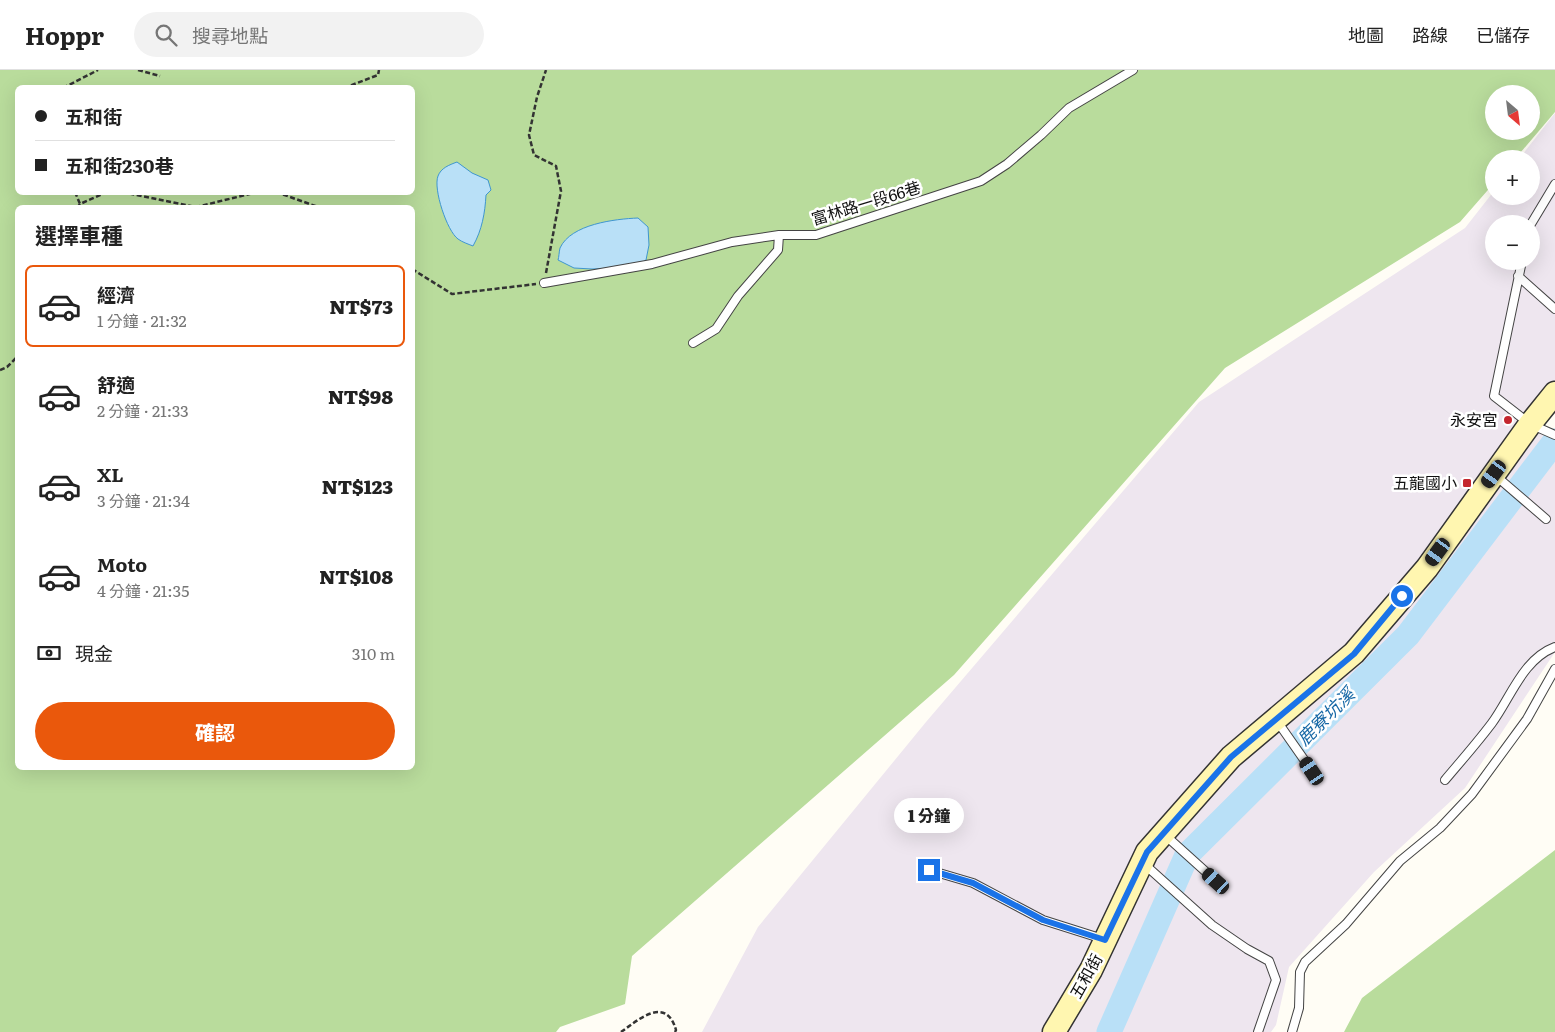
<!DOCTYPE html>
<html lang="zh-TW">
<head>
<meta charset="utf-8">
<style>
  :root { --surface:#fff; --page:#f2f2f2; --text:#222; --muted:#767676; --line:#e0e0e0; --accent:#ea580c }
  body { margin:0; font-family:Literata,"Noto Sans TC",serif; background:var(--page); color:var(--text); height:100vh; display:flex; flex-direction:column; font-size:19px; white-space:nowrap }
  * { box-sizing:border-box; margin:0 }
  p { font-size:16px; color:var(--muted) }
  .icon { flex:none; width:28px; height:28px; fill:none; stroke:currentColor; stroke-width:2; stroke-linecap:round; stroke-linejoin:round }
  .map { position:relative; flex:1; overflow:hidden }
  .sheet { position:absolute; left:15px; top:135px; width:400px; height:565px; display:flex; flex-direction:column; background:var(--surface); border-radius:8px; box-shadow:0 5px 20px #0002 }
  .sheet>* { flex:none }
  .top-card { position:absolute; left:15px; top:15px; width:400px; height:110px; border-radius:8px; box-shadow:0 5px 20px #0002; display:grid; align-content:center; height:110px; padding:0 20px; background:var(--surface) }
  .needle { width:32px; rotate:152deg }
  .controls { position:absolute; left:1485px; top:15px; display:grid; gap:10px }
  .controls a { display:grid; place-items:center; width:55px; height:55px; border-radius:50%; background:var(--surface); box-shadow:0 5px 20px #0002; font-size:25px }
  .end { position:absolute; width:22px; height:22px; margin:-11px; border:6px solid #1a73e8; background:#fff; box-shadow:0 0 0 2px #fff }
  .from { border-radius:50% }
  .bubble { position:absolute; height:35px; border-radius:18px; background:var(--surface); box-shadow:0 5px 20px #0002; font-size:16px; font-weight:800; line-height:35px; text-align:center }
  .car { position:absolute; width:15px; height:30px; margin:-15px -8px; border-radius:6px; box-shadow:0 0 4px 1px #0007; background:linear-gradient(#222 24%,#8ab4d8 0 40%,#222 0 76%,#8ab4d8 0 86%,#222 0) }
  .top-card b { display:flex; align-items:center; gap:18px; height:48px; font-size:19px }
  .top-card b+b { border-top:1px solid var(--line) }
  .top-card i { width:12px; height:12px; background:var(--text) }
  ul { padding:0; list-style:none }
  li { display:flex; align-items:center; gap:15px; height:82px; margin:0 10px 8px; padding:0 10px; border:2px solid transparent; border-radius:8px }
  li div { flex:1 }
  li b { display:block; font-size:19px }
  li em { font-style:normal; font-weight:800 }
  li.on { border-color:var(--accent) }
  li>.icon { width:45px; height:45px; stroke-width:1.5 }
  h2 { padding:0 20px; font-size:22px; line-height:60px }
  .pay { display:flex; align-items:center; gap:12px; height:55px; padding:0 20px; font-size:19px }
  .pay p { margin-inline-start:auto }
  .primary-button { display:flex; gap:10px; margin-top:auto; padding:10px 20px }
  .primary-button a { flex:1; height:58px; border-radius:30px; background:var(--accent); color:#fff; font-size:20px; font-weight:800; line-height:58px; text-align:center }
  header { display:flex; align-items:center; gap:30px; box-sizing:border-box; height:70px; padding:0 25px; background:var(--surface); border-bottom:1px solid var(--line) }
  header strong { font-size:24px }
  nav { display:flex; gap:28px; margin-inline-start:auto; font-size:18px }
  .search { width:350px; height:45px; background:var(--page); display:flex; align-items:center; gap:12px; box-sizing:border-box; padding:0 18px; border-radius:28px; color:var(--muted); font-size:19px }
  .map>svg:first-child { display:block }
</style>
</head>
<body>
<header>
<strong>Hoppr</strong>
<div class="search"><svg class="icon" aria-label="search" viewBox="0 0 24 24"><circle cx="10" cy="10" r="6"/><path d="M15 15l6 6"/></svg>搜尋地點</div>
<nav><a>地圖</a><a>路線</a><a>已儲存</a></nav>
</header>
<div class="map">
<svg width="1555" height="962" viewBox="0 0 1555 962">
  <rect width="100%" height="100%" fill="#fffdf5"/>
  <path fill="#eee6ef" fill-rule="evenodd" d="M1555,43V312L1527,342L1555,374V582L1465,718L1374,802L1289,897L1276,955L1271,962H702L758,857L926,652L1199,332L1465,158L1494,121V126H1531V89H1519ZM1494,154H1531V191H1494Z"/>
  <path fill="#b9dc9c" fill-rule="evenodd" d="M0,0H1555V42L1515,89H1494V113L1460,152L1225,298L954,605L632,886L625,934L560,957L556,962H0ZM18,18H412V122H18ZM1494,24H1531V61H1494ZM18,138H412V698H18Z
    M1555,780V962H1344L1362,928Z"/>
  <path fill="#b9e0f7" stroke="#3f96cf" d="M457,92L472,103L488,110L491,120L486,125C485,143 482,160 473,176C468,174 462,172 458,169C447,161 433,119 438,106C441,98 449,95 457,92Z
    M638,148L648,157L649,175L646,190L633,198H612L592,199L574,198L558,190C559,187 559,182 560,178C571,154 615,149 638,148Z"/>
  <g fill="none" stroke-linecap="round" stroke-linejoin="round">
    <path stroke="#b9e0f7" stroke-width="25" d="M1109,962L1187,785L1408,565L1555,371"/>
    <g stroke="#444" stroke-width="10">
      <path id="lane" d="M1531,154L1555,114
        M1522,191L1494,326L1530,354L1555,365
        M1518,206L1555,239
        M544,213L652,194L732,172L779,165H816L981,111L1007,94L1041,65L1069,38L1133,0
        M693,273L716,259L738,226L778,180L779,165
        M1496,406L1546,449
        M1277,651L1312,701
        M1445,710C1461,691 1477,673 1492,653C1511,627 1523,589 1555,577
        M1165,765L1216,811
        M1143,793L1212,855L1247,879L1269,891L1276,910L1258,962
        M929,800L973,813L1043,850L1103,869
        M1292,962L1299,938L1300,902L1305,892L1346,854L1400,791L1440,758L1472,724L1527,649L1555,599"/>
    </g>
    <g stroke="#333" stroke-width="25">
      <path id="secondary" d="M1054,962L1091,900L1147,782L1231,687L1354,583L1427,498L1530,354L1555,323"/>
    </g>
    <path stroke="#333" stroke-width="2.5" stroke-dasharray="5 2.5" stroke-linecap="butt" d="M138,0L160,6
      M63,18L98,0
      M344,18L378,5L379,0
      M75,122L80,134
      M122,122L196,137L258,122
      M276,122L321,138
      M77,138L80,134L107,122
      M412,199L452,224L536,214
      M546,203L561,121L556,96L534,85L529,65L537,27L546,0
      M0,300L7,297L18,286
      M621,962C638,950 666,925 676,960L675,962"/>
    <use href="#lane" stroke="#fff" stroke-width="8"/>
    <use href="#secondary" stroke="#fff6b0" stroke-width="22"/>
  </g>
  <g fill="none" stroke-linecap="round" stroke-linejoin="round">
    <path stroke="#1a73e8" stroke-width="6" d="M929,800L973,813L1043,850L1105,870L1147,782L1231,687L1354,584L1402,526"/>
  </g>
  <g fill="#c4262e" stroke="#fff" stroke-width="2">
    <circle cx="1508" cy="350" r="5"/>
    <rect x="1462" y="408" width="10" height="10" rx="2.5"/>
  </g>
  <g text-anchor="middle" stroke-width="5" stroke-linejoin="round" paint-order="stroke">
    <g font-size="16" fill="#111" stroke="#fff">
      <text transform="translate(866 133) rotate(-17)" y="6">富林路一段66巷</text>
      <text transform="translate(1086 906) rotate(-61)" y="6">五和街</text>
    </g>
    <g font-size="16" fill="#111" stroke="#fff" text-anchor="end">
      <text x="1498" y="356">永安宮</text>
      <text x="1457" y="419">五龍國小</text>
    </g>
    <g font-size="18" font-style="italic" fill="#1768a6" stroke="#fff">
      <text transform="translate(1326 647) rotate(-45)" y="6">鹿寮坑溪</text>
    </g>
  </g>
</svg>
<div class="controls">
<a><svg class="needle" viewBox="-14 -14 28 28"><path d="M0-13l5 13h-10z" fill="#e53935"/><path d="M0 13l5-13h-10z" fill="#767676"/></svg></a>
<a>+</a>
<a>−</a>
</div>
<i class="end from" style="left:1402px;top:526px"></i>
<i class="end" style="left:929px;top:800px"></i>
<div class="bubble" style="left:894px;top:728px;width:70px">1 分鐘</div>
<i class="car" style="left:1494px;top:404px;rotate:216deg"></i>
<i class="car" style="left:1438px;top:482px;rotate:216deg"></i>
<i class="car" style="left:1312px;top:701px;rotate:326deg"></i>
<i class="car" style="left:1216px;top:811px;rotate:312deg"></i>
<div class="top-card">
<b><i class="from"></i>五和街</b>
<b><i></i>五和街230巷</b>
</div>
<section class="sheet">
<h2>選擇車種</h2>
<ul>
<li class="on"><svg class="icon" aria-label="car" viewBox="0 0 24 24"><path d="M5 17H2v-5l4-1 3-4h7l3 4 3 1v5h-3M9 17h6M6 11h13"/><circle cx="7" cy="17" r="2"/><circle cx="17" cy="17" r="2"/></svg><div><b>經濟</b><p>1 分鐘 · 21:32</p></div><em>NT$73</em></li>
<li><svg class="icon" aria-label="car" viewBox="0 0 24 24"><path d="M5 17H2v-5l4-1 3-4h7l3 4 3 1v5h-3M9 17h6M6 11h13"/><circle cx="7" cy="17" r="2"/><circle cx="17" cy="17" r="2"/></svg><div><b>舒適</b><p>2 分鐘 · 21:33</p></div><em>NT$98</em></li>
<li><svg class="icon" aria-label="car" viewBox="0 0 24 24"><path d="M5 17H2v-5l4-1 3-4h7l3 4 3 1v5h-3M9 17h6M6 11h13"/><circle cx="7" cy="17" r="2"/><circle cx="17" cy="17" r="2"/></svg><div><b>XL</b><p>3 分鐘 · 21:34</p></div><em>NT$123</em></li>
<li><svg class="icon" aria-label="car" viewBox="0 0 24 24"><path d="M5 17H2v-5l4-1 3-4h7l3 4 3 1v5h-3M9 17h6M6 11h13"/><circle cx="7" cy="17" r="2"/><circle cx="17" cy="17" r="2"/></svg><div><b>Moto</b><p>4 分鐘 · 21:35</p></div><em>NT$108</em></li>
</ul>
<div class="pay"><svg class="icon" aria-label="cash" viewBox="0 0 24 24"><path d="M3 7h18v10H3z"/><circle cx="12" cy="12" r="2"/></svg>現金<p>310 m</p></div>
<div class="primary-button"><a>確認</a></div>
</section>
</div>
</body>
</html>
